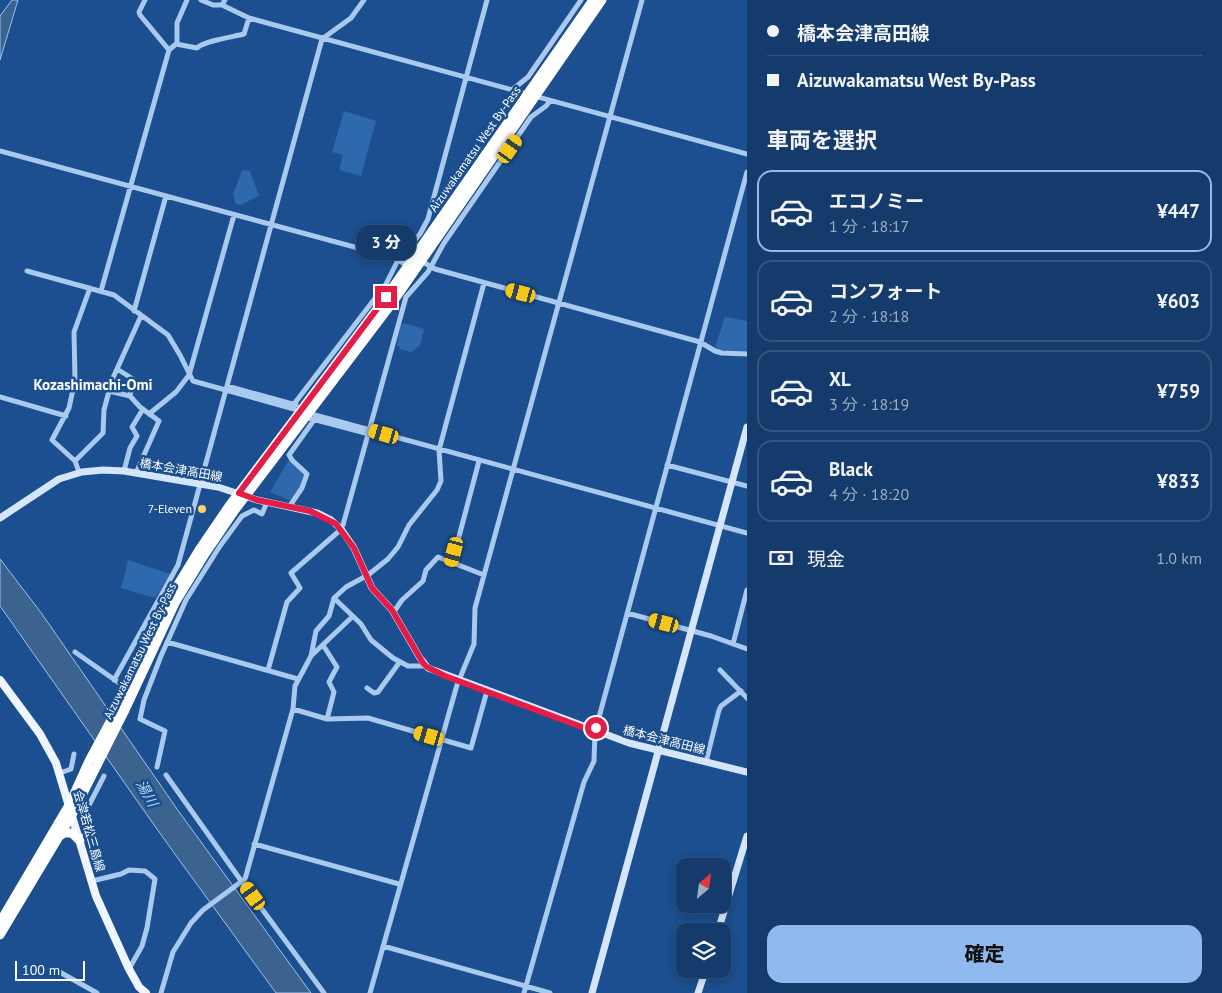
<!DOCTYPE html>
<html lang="ja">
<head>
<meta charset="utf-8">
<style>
  :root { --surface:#143b6b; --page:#1d4271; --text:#f1f3f6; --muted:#9dadc1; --line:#33557e; --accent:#90b9f0 }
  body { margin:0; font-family:"PT Sans","Noto Sans JP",sans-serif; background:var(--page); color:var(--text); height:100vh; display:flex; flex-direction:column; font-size:19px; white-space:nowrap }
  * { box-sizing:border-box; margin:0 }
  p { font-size:16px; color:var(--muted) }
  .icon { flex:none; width:28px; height:28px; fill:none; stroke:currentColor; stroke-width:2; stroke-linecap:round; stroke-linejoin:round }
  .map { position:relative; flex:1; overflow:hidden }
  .side { display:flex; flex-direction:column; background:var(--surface); width:475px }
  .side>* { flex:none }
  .hud { display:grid; align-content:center; height:110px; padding:0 20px; background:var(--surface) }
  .needle { width:32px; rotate:29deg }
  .controls { position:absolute; left:676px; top:858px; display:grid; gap:10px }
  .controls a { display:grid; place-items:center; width:55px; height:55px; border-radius:10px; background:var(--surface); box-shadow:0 2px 12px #0003,0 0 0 1px var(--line); font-size:25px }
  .scale { position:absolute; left:15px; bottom:12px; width:70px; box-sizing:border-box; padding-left:5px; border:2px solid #fff; border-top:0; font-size:14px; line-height:18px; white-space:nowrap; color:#fff; -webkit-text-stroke:4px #1b4f8f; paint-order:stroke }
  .end { position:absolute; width:22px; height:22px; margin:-11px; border:6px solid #e11d48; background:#fff; box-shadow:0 0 0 2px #fff }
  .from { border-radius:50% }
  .bubble { position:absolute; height:35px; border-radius:15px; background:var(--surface); box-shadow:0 2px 12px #0003,0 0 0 1px var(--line); font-size:16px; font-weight:800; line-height:35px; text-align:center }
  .car { position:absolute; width:15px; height:30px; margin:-15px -8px; border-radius:6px; box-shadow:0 0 4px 1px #0007; background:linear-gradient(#f5c518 24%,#345 0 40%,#f5c518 0 76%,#345 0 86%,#f5c518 0) }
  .hud b { display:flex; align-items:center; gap:18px; height:48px; font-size:19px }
  .hud b+b { border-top:1px solid var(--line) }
  .hud i { width:12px; height:12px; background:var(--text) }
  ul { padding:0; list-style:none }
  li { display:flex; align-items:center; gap:15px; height:82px; margin:0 10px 8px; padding:0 10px; border:2px solid var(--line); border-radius:15px }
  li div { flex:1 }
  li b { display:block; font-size:19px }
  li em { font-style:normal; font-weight:800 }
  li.selected { border-color:var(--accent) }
  li>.icon { width:45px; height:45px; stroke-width:1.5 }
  h2 { padding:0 20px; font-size:22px; line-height:60px }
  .pay { display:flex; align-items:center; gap:12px; height:55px; padding:0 20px; font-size:19px }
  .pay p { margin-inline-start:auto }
  .primary-button { display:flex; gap:10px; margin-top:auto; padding:10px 20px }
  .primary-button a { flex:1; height:58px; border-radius:15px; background:var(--accent); color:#111; font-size:20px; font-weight:800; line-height:58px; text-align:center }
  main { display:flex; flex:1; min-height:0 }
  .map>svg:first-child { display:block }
</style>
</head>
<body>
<main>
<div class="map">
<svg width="747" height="993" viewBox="0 0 747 993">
  <rect width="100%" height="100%" fill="#1b4f8f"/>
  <path fill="#2e69ad" d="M344,111L376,121L361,176L339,170L343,155L332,152Z
    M246,170L250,171L259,196L240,205L235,203L233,194L242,171Z
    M725,317L747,321V352L720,350L715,347Z
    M404,323L424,329L420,345L412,352L402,350L397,345L401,326Z
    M289,460L305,475L298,493L289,500L270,492Z
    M128,560L171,574L155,598L121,588Z"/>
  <path fill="#3c6290" stroke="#9cc4f0" d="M12,0H18L0,60V16Z
    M0,559L42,614L177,809L311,993H276L164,839L0,606Z"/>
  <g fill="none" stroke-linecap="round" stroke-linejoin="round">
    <path stroke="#a9c9ee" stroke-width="5" d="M145,0L139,12L140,15L169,50
      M201,0L213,5H222
      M225,0L222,5L249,18L747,154
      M177,44V23L187,0
      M512,90L528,77L581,0
      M0,151L395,258L408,266
      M421,261L435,269L700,342L715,351L722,353L747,354
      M27,271L114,295L168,335L180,355L193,381L294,409
      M101,291L169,50L176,44L197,48C204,41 232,37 244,34L249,18
      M134,311L166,196
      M117,369L133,379L130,396
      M227,386L296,405
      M109,391L130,396L140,407L159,421L136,473
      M0,397L66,416
      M294,404L386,284L398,260L420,234L428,219L487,0
      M149,414L176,392L189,375L234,215
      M315,415L747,533
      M305,417L369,434
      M75,461L103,433L104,410L112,380L141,316
      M667,465L747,486
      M124,471L130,448L137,436L132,427L143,409
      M79,472L75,461L52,440L69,408L75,380L74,332L90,288
      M289,507L302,488L307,474L292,460L289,455L314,420
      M452,563L479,461
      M334,598L361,624L371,640L393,658L408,666H425
      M393,613L402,600L423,581L426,570L438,557L484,575
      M627,613L711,636L747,649
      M167,642L298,679
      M733,644L747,590
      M323,645L337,667L329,682L334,692L327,719
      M75,652L122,685
      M311,656L352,617
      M268,670L287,602L300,588L291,573L338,532L343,525L406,297L428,272L444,243L531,117L546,106L550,101
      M720,670L747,698
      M114,680L178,565L322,39L351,18L364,0
      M367,688L374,693L378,692L399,663
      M293,709L327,719L368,718L471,748L487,691
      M706,762L719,710L721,706L741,691
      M157,767L165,731L140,719L144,700L161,656L186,600L220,546L242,516L254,510L262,514L267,502
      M60,773L71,769L74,754
      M166,775L242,882L324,993
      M79,838L88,833L86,811L104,776
      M254,844L399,884
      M92,881L121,874L129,870L145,871L155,879L147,928L142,946L129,969
      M383,946L550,993
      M56,970L97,993
      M161,993L173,952L191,923L203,910L245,879L293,709L295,686L311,656L316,631L329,616L334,598L346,587L368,575L388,559L398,547L409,525L437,490L441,481L439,450L484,283
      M370,993L457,685L474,644L475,608L642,0
      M524,993L584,782L594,761L595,732L747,172"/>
    <path stroke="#d6e6fa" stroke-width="7" d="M0,518L59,479L82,472L103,470L124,471L218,487L257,500L317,513L331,520L341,529L354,548L372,588L392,610L420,658L428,668L629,743L747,772
      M718,931L747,836
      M592,993L747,427
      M698,993L706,969"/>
    <path stroke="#f0f6ff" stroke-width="8" d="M0,680L40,734L56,763L96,896L129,969L139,987L146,993"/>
    <path stroke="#fff" stroke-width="9" d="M60,836L64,833H72L80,841
      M0,922L69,805L89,761L122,700L169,599L199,550L229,506L386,297L593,0
      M0,935L72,815L124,712L175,603L205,554L235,510L393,302L602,0"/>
  </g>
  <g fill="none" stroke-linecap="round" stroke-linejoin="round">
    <path stroke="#e11d48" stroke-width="6" d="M386,297L239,493L257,500L310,511L336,524L354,548L372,588L392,610L423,663L427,667L445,676L595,732L596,728"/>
  </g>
  <circle fill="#ffd166" stroke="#1b4f8f" stroke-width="2" cx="202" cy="509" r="5"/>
  <g text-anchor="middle" stroke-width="5" stroke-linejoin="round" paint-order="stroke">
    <g font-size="12" fill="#fff" stroke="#1b4f8f">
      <text transform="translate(475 149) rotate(-55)" y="4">Aizuwakamatsu West By-Pass</text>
      <text transform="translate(181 470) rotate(10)" y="4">橋本会津高田線</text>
      <text transform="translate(140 651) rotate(-64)" y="4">Aizuwakamatsu West By-Pass</text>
      <text transform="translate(664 740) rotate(14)" y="4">橋本会津高田線</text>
      <text transform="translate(89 831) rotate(74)" y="4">会津若松三島線</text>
    </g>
    <g font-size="12" fill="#fff" stroke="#1b4f8f" text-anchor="end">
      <text x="192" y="513">7-Eleven</text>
    </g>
    <g font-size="14" font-style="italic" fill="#b5d3f5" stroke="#1b4f8f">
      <text transform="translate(147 793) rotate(61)" y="5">湯川</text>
    </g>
    <g font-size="15" font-weight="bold" fill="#fff" stroke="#1b4f8f">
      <text x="93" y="390">Kozashimachi-Omi</text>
    </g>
  </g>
</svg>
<div class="controls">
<a><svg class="needle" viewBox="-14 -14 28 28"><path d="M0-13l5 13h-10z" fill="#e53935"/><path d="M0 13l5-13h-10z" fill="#9dadc1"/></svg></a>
<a><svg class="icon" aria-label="layers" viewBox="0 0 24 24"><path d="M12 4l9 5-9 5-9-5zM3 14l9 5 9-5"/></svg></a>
</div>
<div class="scale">100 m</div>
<i class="end from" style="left:596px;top:728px"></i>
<i class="end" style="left:386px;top:297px"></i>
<div class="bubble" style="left:356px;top:225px;width:60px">3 分</div>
<i class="car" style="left:510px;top:149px;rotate:35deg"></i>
<i class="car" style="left:521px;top:293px;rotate:285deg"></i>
<i class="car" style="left:384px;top:434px;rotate:286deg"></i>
<i class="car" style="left:454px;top:552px;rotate:195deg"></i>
<i class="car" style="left:664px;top:623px;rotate:285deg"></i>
<i class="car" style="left:429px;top:736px;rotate:286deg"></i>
<i class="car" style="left:253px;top:896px;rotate:324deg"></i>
</div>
<section class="side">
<div class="hud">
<b><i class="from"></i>橋本会津高田線</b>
<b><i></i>Aizuwakamatsu West By-Pass</b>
</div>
<h2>車両を選択</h2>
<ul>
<li class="selected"><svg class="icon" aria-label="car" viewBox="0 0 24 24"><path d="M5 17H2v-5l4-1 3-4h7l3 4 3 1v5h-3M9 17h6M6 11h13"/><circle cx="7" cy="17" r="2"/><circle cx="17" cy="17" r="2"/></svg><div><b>エコノミー</b><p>1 分 · 18:17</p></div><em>¥447</em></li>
<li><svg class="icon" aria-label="car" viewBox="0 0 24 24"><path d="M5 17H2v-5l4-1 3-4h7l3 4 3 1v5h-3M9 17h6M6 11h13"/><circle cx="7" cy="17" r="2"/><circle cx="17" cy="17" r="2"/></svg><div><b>コンフォート</b><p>2 分 · 18:18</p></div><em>¥603</em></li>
<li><svg class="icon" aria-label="car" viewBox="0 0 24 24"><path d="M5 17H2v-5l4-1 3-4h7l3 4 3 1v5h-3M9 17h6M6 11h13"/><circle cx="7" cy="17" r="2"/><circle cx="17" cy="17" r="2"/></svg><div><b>XL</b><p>3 分 · 18:19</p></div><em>¥759</em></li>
<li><svg class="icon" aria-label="car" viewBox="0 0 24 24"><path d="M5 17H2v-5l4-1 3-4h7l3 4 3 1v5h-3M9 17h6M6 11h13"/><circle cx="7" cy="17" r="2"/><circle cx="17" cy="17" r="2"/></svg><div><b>Black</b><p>4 分 · 18:20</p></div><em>¥833</em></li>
</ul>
<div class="pay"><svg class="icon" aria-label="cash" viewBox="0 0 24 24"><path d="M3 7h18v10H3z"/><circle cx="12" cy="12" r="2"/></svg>現金<p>1.0 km</p></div>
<div class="primary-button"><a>確定</a></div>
</section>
</main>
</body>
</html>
